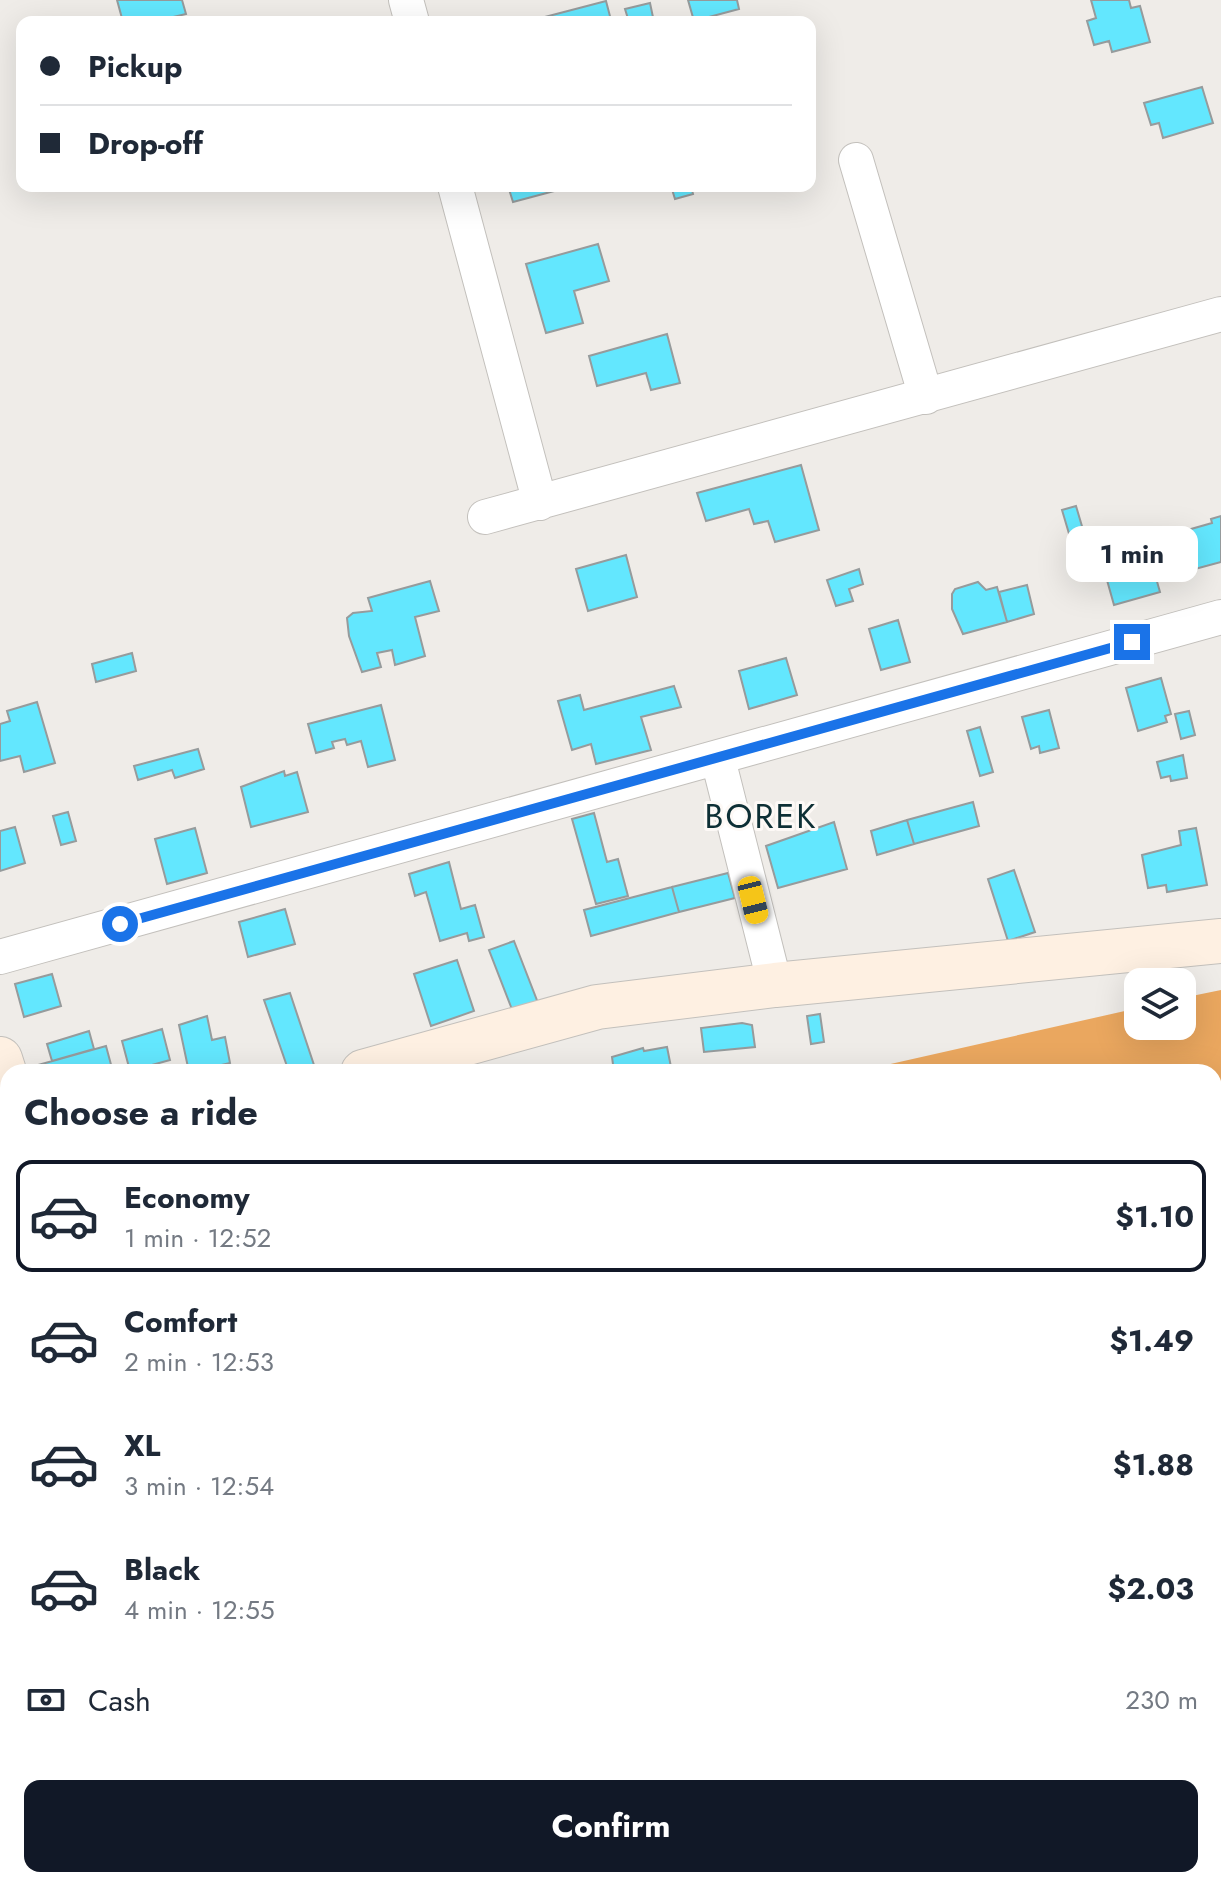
<!DOCTYPE html>
<html lang="en">
<head>
<meta charset="utf-8">
<style>
  :root { --surface:#fff; --page:#f2f2f3; --text:#1f2937; --muted:#747a83; --line:#e0e1e3; --accent:#111827 }
  body { margin:0; font-family:Jost,sans-serif; background:var(--page); color:var(--text); height:100vh; display:flex; flex-direction:column; font-size:30px; white-space:nowrap }
  * { box-sizing:border-box; margin:0 }
  p { font-size:26px; color:var(--muted) }
  .icon { flex:none; width:44px; height:44px; fill:none; stroke:currentColor; stroke-width:2; stroke-linecap:round; stroke-linejoin:round }
  .map { position:relative; flex:1; overflow:hidden }
  .sheet { position:absolute; left:0px; top:1064px; width:1222px; height:824px; display:flex; flex-direction:column; background:var(--surface); border-radius:24px 24px 0 0; box-shadow:0 8px 32px #0002 }
  .sheet>* { flex:none }
  .guide { position:absolute; left:16px; top:16px; width:800px; height:176px; border-radius:16px; box-shadow:0 8px 32px #0002; display:grid; align-content:center; height:176px; padding:0 24px; background:var(--surface) }
  .buttons { position:absolute; left:1124px; top:968px; display:grid; gap:16px }
  .buttons a { display:grid; place-items:center; width:72px; height:72px; border-radius:16px; background:var(--surface); box-shadow:0 8px 32px #0002; font-size:40px }
  .end { position:absolute; width:36px; height:36px; margin:-18px; border:10px solid #1a73e8; background:#fff; box-shadow:0 0 0 4px #fff }
  .from { border-radius:50% }
  .bubble { position:absolute; height:56px; border-radius:16px; background:var(--surface); box-shadow:0 8px 32px #0002; font-size:26px; font-weight:700; line-height:56px; text-align:center }
  .car { position:absolute; width:24px; height:48px; margin:-24px -12px; border-radius:10px; box-shadow:0 0 6px 2px #0007; background:linear-gradient(#f5c518 24%,#345 0 40%,#f5c518 0 76%,#345 0 86%,#f5c518 0) }
  .guide b { display:flex; align-items:center; gap:28px; height:76px; font-size:30px }
  .guide b+b { border-top:2px solid var(--line) }
  .guide i { width:20px; height:20px; background:var(--text) }
  ul { padding:0; list-style:none }
  li { display:flex; align-items:center; gap:24px; height:112px; margin:0 16px 12px; padding:0 8px; border:4px solid transparent; border-radius:16px }
  li div { flex:1 }
  li b { display:block; font-size:30px }
  li em { font-style:normal; font-weight:700 }
  li.on { border-color:var(--accent) }
  li>.icon { width:72px; height:72px; stroke-width:1.5 }
  h2 { padding:0 24px; font-size:36px; line-height:96px }
  .pay { display:flex; align-items:center; gap:20px; height:88px; padding:0 24px; font-size:30px }
  .pay p { margin-inline-start:auto }
  .action { display:flex; gap:16px; margin-top:auto; padding:16px 24px }
  .action a { flex:1; height:92px; border-radius:16px; background:var(--accent); color:#fff; font-size:32px; font-weight:700; line-height:92px; text-align:center }
  .map>svg:first-child { display:block }
</style>
</head>
<body>
<div class="map">
<svg width="1221" height="1888" viewBox="0 0 1221 1888">
  <rect width="100%" height="100%" fill="#efece8"/>
  <path fill="#eaa75f" d="M1221,990V1790L1214,1789V1072H855L1138,1008V1026H1182V998Z"/>
  <path fill="#db9950" d="M8,1627V1880H1214V1789L1221,1790V1888H0V1641L3,1629Z"/>
  <g fill="none" stroke-linecap="round" stroke-linejoin="round">
    <path stroke="#db9950" stroke-width="9" d="M1214,1426L1221,1428
      M0,1613L8,1609"/>
  </g>
  <path fill="#63e7fe" stroke="#969b9c" stroke-width="2" d="M117,0H182L186,14L152,22H123Z
    M688,0H737L739,9L694,21Z
    M1091,0H1129L1131,8L1140,6L1150,42L1112,52L1109,41L1094,45L1087,21L1096,18Z
    M606,1L611,20L542,22L541,18Z
    M650,3L654,22H629L625,9Z
    M1202,87L1213,123L1163,138L1159,123L1151,125L1144,103Z
    M508,186H573L513,202Z
    M671,186H691L693,194L675,199Z
    M598,244L609,281L574,291L583,323L546,333L526,264Z
    M667,334L680,383L651,390L646,373L597,386L589,356Z
    M801,465L819,530L775,542L768,521L754,524L749,509L706,521L697,493Z
    M1076,506L1084,533L1070,537L1062,510Z
    M1221,516V562L1195,569L1184,531L1212,523L1211,519Z
    M1146,543L1160,592L1114,605L1103,566L1116,562L1122,550Z
    M626,555L637,597L588,611L576,569Z
    M859,569L863,584L849,589L853,601L836,606L827,580Z
    M430,581L439,611L415,617L425,656L395,665L392,650L377,653L381,667L362,672L349,636L347,618L353,613L372,611L368,598Z
    M978,582L986,590L997,587L1007,622L963,634L952,609V594L955,589Z
    M1027,585L1034,614L1007,622L999,592Z
    M898,620L910,662L881,670L869,629Z
    M132,653L136,671L96,682L92,664Z
    M786,658L797,695L749,709L739,671Z
    M1161,678L1171,714L1165,716L1167,722L1138,731L1126,688Z
    M674,686L681,707L641,717L651,750L596,764L591,744L572,750L558,701L580,695L584,710Z
    M37,702L55,763L24,772L20,756L0,761V724L10,721L7,711Z
    M381,705L395,760L368,767L361,741L347,745L345,739L332,742L334,748L316,753L308,724Z
    M1049,710L1059,748L1040,753L1039,746L1031,749L1022,717Z
    M1189,711L1195,735L1181,739L1175,714Z
    M980,727L993,772L980,776L967,731Z
    M198,749L204,769L175,778L172,770L138,780L134,766Z
    M1183,755L1187,778L1171,781L1170,776L1161,778L1157,762Z
    M284,771L285,776L297,772L308,812L251,827L241,787Z
    M973,802L979,826L914,844L907,820Z
    M68,812L76,841L61,845L53,816Z
    M594,813L607,862L618,859L628,896L596,904L572,819Z
    M907,820L914,844L877,855L871,831Z
    M834,822L847,869L778,888L766,846Z
    M15,827L25,863L0,871V831Z
    M195,828L207,873L167,884L155,839Z
    M1196,828L1207,885L1167,892L1166,885L1148,888L1142,855L1181,845L1179,831Z
    M449,862L461,909L475,905L484,937L469,941L467,933L440,941L426,892L415,896L409,874Z
    M1014,870L1035,932L1008,941L988,879Z
    M728,873L735,898L679,912L672,887Z
    M672,887L679,912L591,936L584,910Z
    M285,909L295,944L248,957L239,922Z
    M514,941L538,1003L513,1012L489,950Z
    M457,960L474,1011L431,1026L414,974Z
    M52,974L61,1006L24,1017L15,984Z
    M290,993L316,1071L289,1072L264,1000Z
    M820,1014L824,1042L811,1044L807,1016Z
    M207,1016L212,1040L225,1037L230,1063L217,1066L218,1072H189L179,1025Z
    M742,1023L752,1025L755,1047L704,1052L701,1028Z
    M162,1029L170,1060L130,1071L122,1041Z
    M89,1031L94,1049L52,1061L47,1044Z
    M106,1046L113,1072H25L24,1069Z
    M667,1047L672,1072H614L612,1057L643,1048L644,1051Z
    M3,1158L8,1171V1198L0,1201V1160Z"/>
  <g fill="none" stroke-linecap="round" stroke-linejoin="round">
    <g stroke="#c3c0bc" stroke-width="36">
      <path id="street" d="M406,0L412,22
        M856,160L926,397
        M455,186L540,503
        M485,517L1221,314
        M718,759L775,985
        M0,957L1221,617
        M0,1134L8,1131"/>
    </g>
    <g stroke="#c3c0bc" stroke-width="46">
      <path id="secondary" d="M0,1059L8,1084
        M363,1072L597,1007L775,985L1221,941"/>
    </g>
    <use href="#street" stroke="#fff" stroke-width="34"/>
    <use href="#secondary" stroke="#fef0e2" stroke-width="44"/>
  </g>
  <g fill="none" stroke-linecap="round" stroke-linejoin="round">
    <path stroke="#1a73e8" stroke-width="10" d="M120,924L1132,642"/>
  </g>
  <g text-anchor="middle" stroke-width="6" stroke-linejoin="round" paint-order="stroke">
    <g font-size="34" letter-spacing="2" fill="#0d2f35" stroke="#fdf9f6">
      <text x="761" y="828">BOREK</text>
    </g>
  </g>
</svg>
<div class="buttons">
<a><svg class="icon" aria-label="layers" viewBox="0 0 24 24"><path d="M12 4l9 5-9 5-9-5zM3 14l9 5 9-5"/></svg></a>
</div>
<i class="end from" style="left:120px;top:924px"></i>
<i class="end" style="left:1132px;top:642px"></i>
<div class="bubble" style="left:1066px;top:526px;width:132px">1 min</div>
<i class="car" style="left:753px;top:900px;rotate:166deg"></i>
<div class="guide">
<b><i class="from"></i>Pickup</b>
<b><i></i>Drop-off</b>
</div>
<section class="sheet">
<h2>Choose a ride</h2>
<ul>
<li class="on"><svg class="icon" aria-label="car" viewBox="0 0 24 24"><path d="M5 17H2v-5l4-1 3-4h7l3 4 3 1v5h-3M9 17h6M6 11h13"/><circle cx="7" cy="17" r="2"/><circle cx="17" cy="17" r="2"/></svg><div><b>Economy</b><p>1 min · 12:52</p></div><em>$1.10</em></li>
<li><svg class="icon" aria-label="car" viewBox="0 0 24 24"><path d="M5 17H2v-5l4-1 3-4h7l3 4 3 1v5h-3M9 17h6M6 11h13"/><circle cx="7" cy="17" r="2"/><circle cx="17" cy="17" r="2"/></svg><div><b>Comfort</b><p>2 min · 12:53</p></div><em>$1.49</em></li>
<li><svg class="icon" aria-label="car" viewBox="0 0 24 24"><path d="M5 17H2v-5l4-1 3-4h7l3 4 3 1v5h-3M9 17h6M6 11h13"/><circle cx="7" cy="17" r="2"/><circle cx="17" cy="17" r="2"/></svg><div><b>XL</b><p>3 min · 12:54</p></div><em>$1.88</em></li>
<li><svg class="icon" aria-label="car" viewBox="0 0 24 24"><path d="M5 17H2v-5l4-1 3-4h7l3 4 3 1v5h-3M9 17h6M6 11h13"/><circle cx="7" cy="17" r="2"/><circle cx="17" cy="17" r="2"/></svg><div><b>Black</b><p>4 min · 12:55</p></div><em>$2.03</em></li>
</ul>
<div class="pay"><svg class="icon" aria-label="cash" viewBox="0 0 24 24"><path d="M3 7h18v10H3z"/><circle cx="12" cy="12" r="2"/></svg>Cash<p>230 m</p></div>
<div class="action"><a>Confirm</a></div>
</section>
</div>
</body>
</html>
